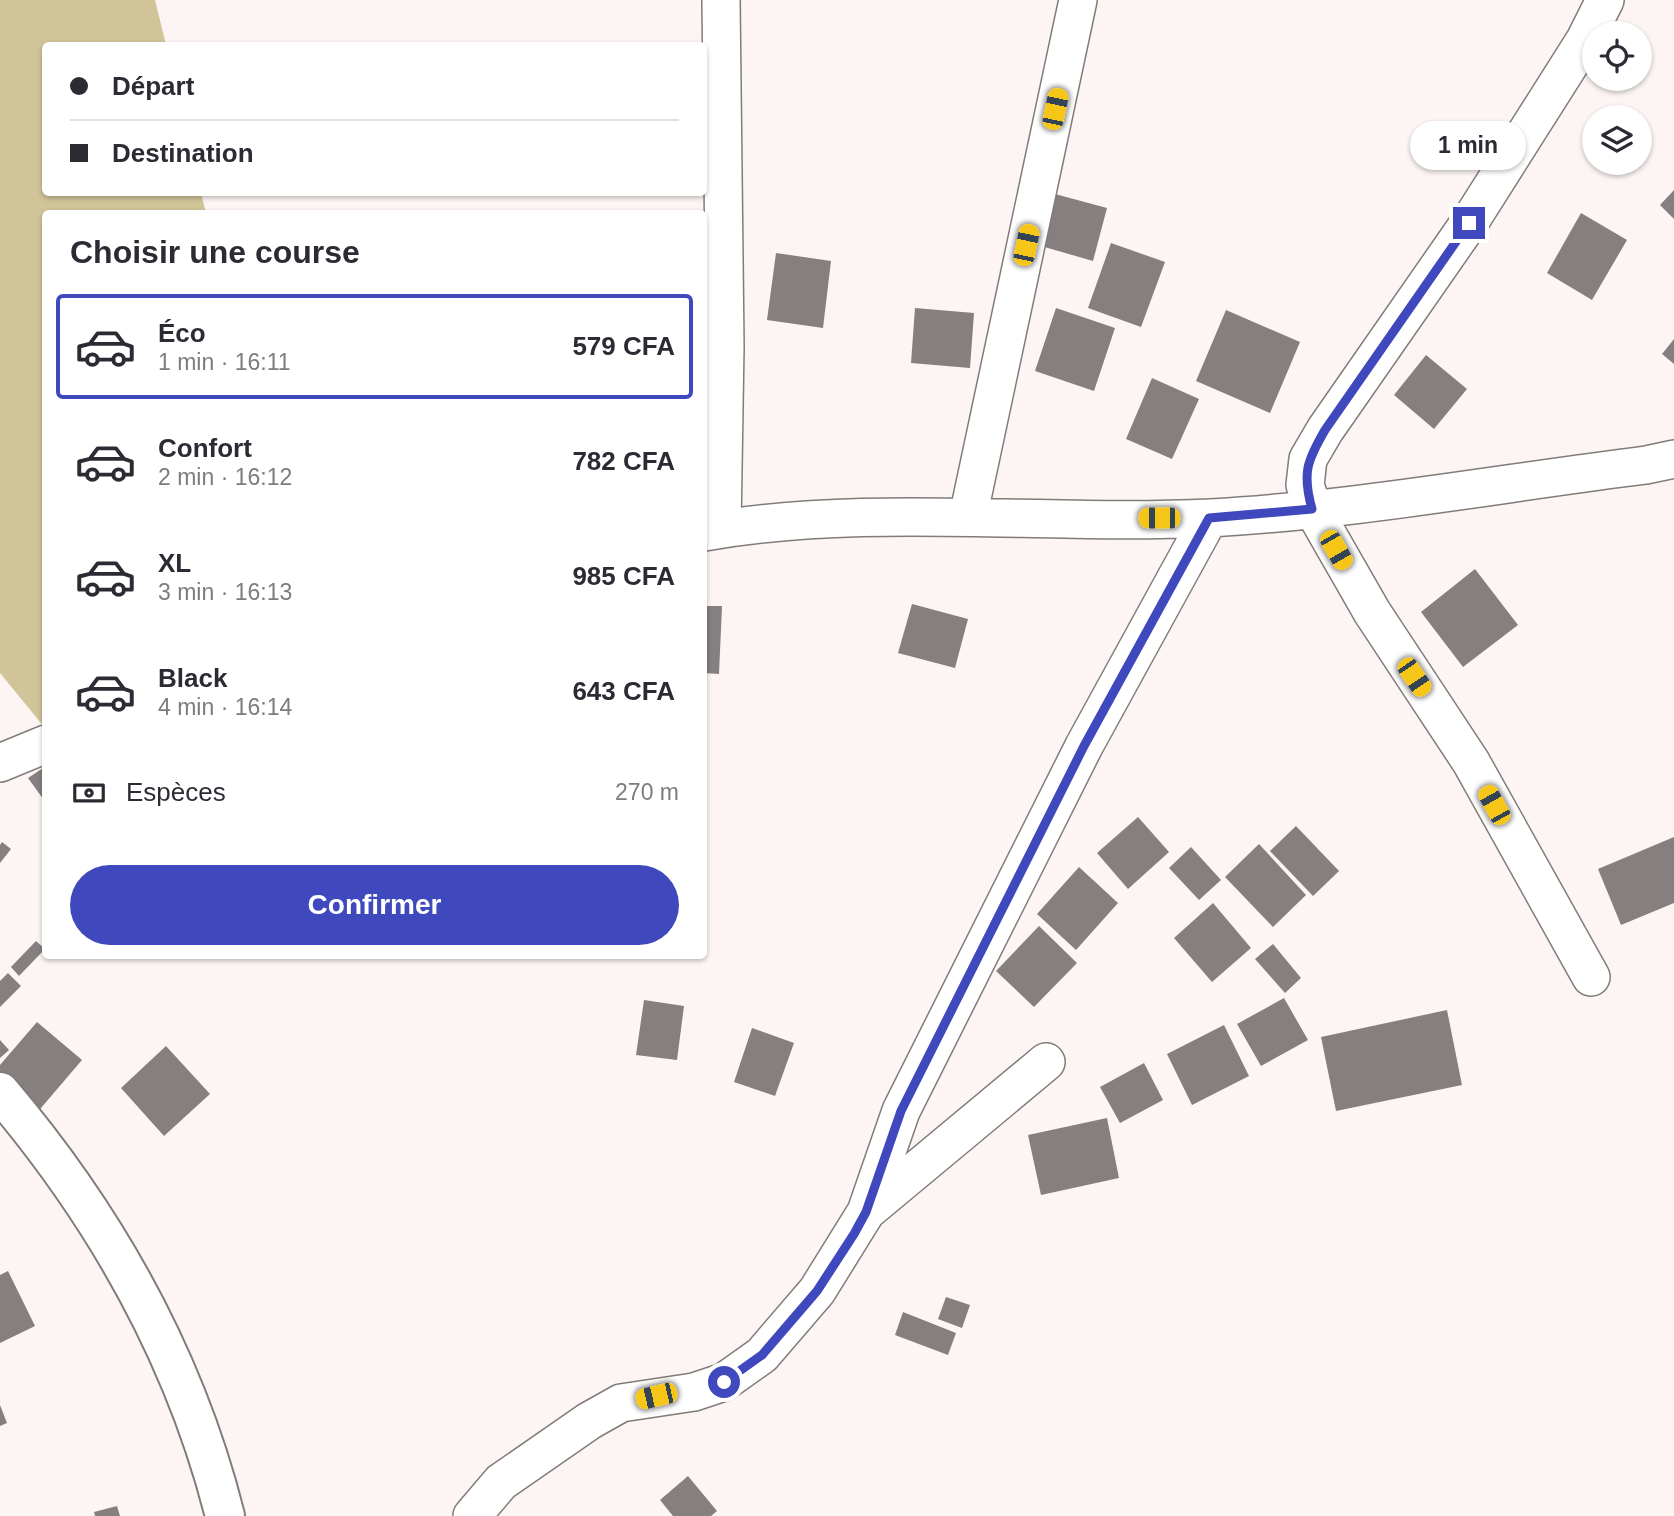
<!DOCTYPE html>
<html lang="fr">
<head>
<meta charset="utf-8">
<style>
  :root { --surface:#fff; --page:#f7f7f7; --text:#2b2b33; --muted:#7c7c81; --line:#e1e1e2; --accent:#3f48bc }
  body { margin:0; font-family:Helvetica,sans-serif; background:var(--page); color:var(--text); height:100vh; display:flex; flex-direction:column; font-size:26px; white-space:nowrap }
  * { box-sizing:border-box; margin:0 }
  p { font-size:23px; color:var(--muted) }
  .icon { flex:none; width:38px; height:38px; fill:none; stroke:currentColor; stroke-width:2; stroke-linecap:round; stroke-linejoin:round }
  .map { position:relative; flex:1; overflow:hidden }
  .sheet { position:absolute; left:42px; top:210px; width:665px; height:749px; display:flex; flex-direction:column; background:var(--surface); border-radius:7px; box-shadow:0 2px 5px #0004 }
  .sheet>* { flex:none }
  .guide { position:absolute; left:42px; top:42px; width:665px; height:154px; border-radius:7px; box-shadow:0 2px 5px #0004; display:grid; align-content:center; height:154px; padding:0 28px; background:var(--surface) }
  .fabs { position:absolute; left:1582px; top:21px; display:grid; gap:14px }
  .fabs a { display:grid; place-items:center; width:70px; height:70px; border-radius:50%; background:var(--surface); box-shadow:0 2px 5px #0004; font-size:35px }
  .end { position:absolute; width:32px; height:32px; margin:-16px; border:9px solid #3f48bc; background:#fff; box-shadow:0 0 0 4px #fff }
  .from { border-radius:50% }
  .bubble { position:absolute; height:49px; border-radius:24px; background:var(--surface); box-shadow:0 2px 5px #0004; font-size:23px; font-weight:700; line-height:49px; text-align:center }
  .car { position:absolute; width:21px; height:42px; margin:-21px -10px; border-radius:9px; box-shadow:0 0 5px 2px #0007; background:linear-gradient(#f5c518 24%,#345 0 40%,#f5c518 0 76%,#345 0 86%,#f5c518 0) }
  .guide b { display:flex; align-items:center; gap:24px; height:66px; font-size:26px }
  .guide b+b { border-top:2px solid var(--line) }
  .guide i { width:18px; height:18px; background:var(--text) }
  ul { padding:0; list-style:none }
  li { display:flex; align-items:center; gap:21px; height:105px; margin:0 14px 10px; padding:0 14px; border:4px solid transparent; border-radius:7px }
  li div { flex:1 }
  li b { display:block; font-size:26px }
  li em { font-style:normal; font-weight:700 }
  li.active { border-color:var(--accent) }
  li>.icon { width:63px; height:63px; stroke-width:1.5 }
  h2 { padding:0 28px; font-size:32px; line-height:84px }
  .pay { display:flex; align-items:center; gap:18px; height:77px; padding:0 28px; font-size:26px }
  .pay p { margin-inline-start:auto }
  .button { display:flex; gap:14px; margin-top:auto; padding:14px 28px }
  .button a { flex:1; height:80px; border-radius:42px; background:var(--accent); color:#fff; font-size:28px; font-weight:700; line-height:80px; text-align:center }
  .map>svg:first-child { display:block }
</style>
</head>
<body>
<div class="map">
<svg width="1674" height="1516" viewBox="0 0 1674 1516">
  <rect width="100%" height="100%" fill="#fcf5f3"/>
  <path fill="#d1c499" d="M0,0H155L166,45L46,46V192L201,193L206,213L46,214L45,728L0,673Z"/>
  <path fill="#867f7f" d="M1674,190V219L1660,205Z
    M1055,194L1107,208L1093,261L1041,246Z
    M1581,213L1627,240L1592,300L1547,273Z
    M1111,243L1165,262L1141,327L1088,308Z
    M776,253L831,261L823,328L767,320Z
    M915,308L974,313L970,368L911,363Z
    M1056,308L1115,328L1094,391L1035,371Z
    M1226,310L1300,342L1270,413L1196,381Z
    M1674,339V364L1662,354Z
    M1426,355L1467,389L1434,429L1394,395Z
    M1152,378L1199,399L1172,459L1126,439Z
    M1475,569L1518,625L1463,667L1421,612Z
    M912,604L968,619L955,668L898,653Z
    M704,606H722L719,674L704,673Z
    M46,766V803L28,778Z
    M1138,817L1169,852L1128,889L1097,853Z
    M1296,826L1339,871L1313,896L1270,851Z
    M1674,837V903L1621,925L1598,869Z
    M2,842L11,849L0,863V845Z
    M1259,844L1306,895L1273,927L1225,877Z
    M1191,847L1221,880L1199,900L1169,868Z
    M1079,867L1118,903L1076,950L1037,914Z
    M1213,903L1251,948L1212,982L1174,938Z
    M1039,926L1077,963L1034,1007L996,971Z
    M36,941L45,949L19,976L11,967Z
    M1273,944L1301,978L1285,993L1255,959Z
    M8,973L21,986L0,1007V981Z
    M1284,998L1308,1040L1261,1066L1237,1024Z
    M644,1000L684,1006L677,1060L636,1055Z
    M1447,1010L1462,1085L1336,1111L1321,1037Z
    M37,1022L82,1060L29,1122L0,1097V1065Z
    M1224,1025L1249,1076L1192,1105L1167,1054Z
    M752,1028L794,1043L775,1096L734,1082Z
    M0,1040L9,1050L0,1058Z
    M166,1046L210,1094L164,1136L121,1088Z
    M1144,1063L1163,1100L1120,1123L1100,1087Z
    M1107,1118L1119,1178L1041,1195L1028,1135Z
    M8,1271L35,1326L0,1343V1275Z
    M946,1297L970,1305L962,1328L938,1319Z
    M903,1312L956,1333L948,1355L895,1335Z
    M0,1405L7,1423L0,1426Z
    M688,1476L717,1511L711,1516H673L660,1500Z
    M117,1506L120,1516H95L94,1512Z"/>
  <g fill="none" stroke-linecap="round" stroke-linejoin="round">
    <g stroke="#827c79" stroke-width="40">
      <path id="street" d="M721,0L725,346L722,529
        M968,517L1078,0
        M704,532C870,503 1042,526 1210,518C1356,510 1501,483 1646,465L1674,459
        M0,763L46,744
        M1591,977L1471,762L1372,612L1313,509L1305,485L1308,459L1325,430L1469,223L1585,40L1605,0
        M867,1211L1046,1062
        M472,1516L501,1482L589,1421L621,1403L694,1392L724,1382L762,1355L817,1291L866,1212L901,1111L1084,746L1209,518"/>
    </g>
    <g stroke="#827c79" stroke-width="42">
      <path id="secondary" d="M0,1092C106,1217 185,1357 225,1516"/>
    </g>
    <use href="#street" stroke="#fff" stroke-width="37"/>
    <use href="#secondary" stroke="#fff" stroke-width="38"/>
  </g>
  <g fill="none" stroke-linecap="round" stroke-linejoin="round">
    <path stroke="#3f48bc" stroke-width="9" d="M724,1382L762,1355L817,1291L854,1234L866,1212L901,1111L1084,746L1209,518L1312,509C1302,473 1307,461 1325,430L1469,223"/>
  </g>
</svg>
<div class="fabs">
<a><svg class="icon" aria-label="locate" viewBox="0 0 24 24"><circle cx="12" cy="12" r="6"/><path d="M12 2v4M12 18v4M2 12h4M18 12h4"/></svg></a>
<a><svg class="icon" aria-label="layers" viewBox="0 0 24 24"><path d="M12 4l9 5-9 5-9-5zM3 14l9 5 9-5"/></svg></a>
</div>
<i class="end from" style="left:724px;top:1382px"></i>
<i class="end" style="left:1469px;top:223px"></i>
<div class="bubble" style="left:1410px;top:121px;width:116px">1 min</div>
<i class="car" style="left:1055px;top:109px;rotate:12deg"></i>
<i class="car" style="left:1026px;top:245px;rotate:12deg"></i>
<i class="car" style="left:1159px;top:518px;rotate:270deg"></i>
<i class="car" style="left:1336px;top:550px;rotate:150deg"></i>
<i class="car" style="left:1414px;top:677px;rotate:146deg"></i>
<i class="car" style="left:1494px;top:805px;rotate:331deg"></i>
<i class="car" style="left:656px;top:1396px;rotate:257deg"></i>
<div class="guide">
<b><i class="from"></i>Départ</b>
<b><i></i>Destination</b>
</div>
<section class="sheet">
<h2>Choisir une course</h2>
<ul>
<li class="active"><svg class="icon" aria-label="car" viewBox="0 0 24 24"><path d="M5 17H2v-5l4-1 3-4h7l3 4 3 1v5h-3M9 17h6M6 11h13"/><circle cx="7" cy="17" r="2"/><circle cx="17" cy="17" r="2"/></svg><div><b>Éco</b><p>1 min · 16:11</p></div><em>579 CFA</em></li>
<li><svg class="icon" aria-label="car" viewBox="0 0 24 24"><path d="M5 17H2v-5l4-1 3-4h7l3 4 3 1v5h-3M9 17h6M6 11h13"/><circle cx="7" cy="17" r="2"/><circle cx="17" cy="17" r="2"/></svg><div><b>Confort</b><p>2 min · 16:12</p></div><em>782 CFA</em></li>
<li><svg class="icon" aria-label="car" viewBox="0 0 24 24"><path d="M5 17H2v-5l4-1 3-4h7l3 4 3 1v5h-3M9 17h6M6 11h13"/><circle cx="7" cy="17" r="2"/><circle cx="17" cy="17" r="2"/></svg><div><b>XL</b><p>3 min · 16:13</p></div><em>985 CFA</em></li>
<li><svg class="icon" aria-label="car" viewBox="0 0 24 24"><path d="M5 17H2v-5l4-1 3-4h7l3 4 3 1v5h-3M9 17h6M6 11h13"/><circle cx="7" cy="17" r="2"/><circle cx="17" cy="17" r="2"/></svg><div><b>Black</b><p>4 min · 16:14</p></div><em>643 CFA</em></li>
</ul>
<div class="pay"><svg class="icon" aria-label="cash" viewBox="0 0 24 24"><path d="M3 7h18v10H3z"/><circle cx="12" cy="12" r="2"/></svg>Espèces<p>270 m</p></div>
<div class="button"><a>Confirmer</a></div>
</section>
</div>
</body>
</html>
